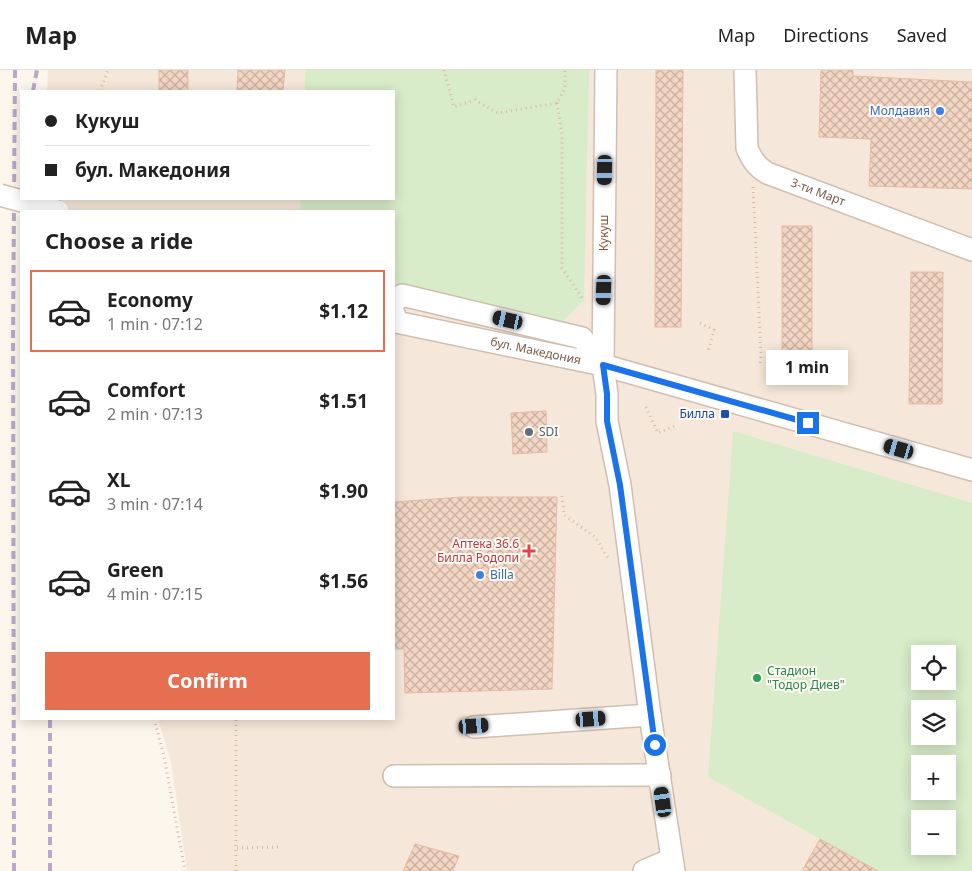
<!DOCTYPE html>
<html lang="en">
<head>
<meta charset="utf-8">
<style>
  :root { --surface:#fff; --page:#f2f2f2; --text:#222; --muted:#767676; --line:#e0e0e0; --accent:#e76f51 }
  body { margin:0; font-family:"Noto Sans",sans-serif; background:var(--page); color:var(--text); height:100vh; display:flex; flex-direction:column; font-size:19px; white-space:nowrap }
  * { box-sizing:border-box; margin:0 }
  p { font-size:16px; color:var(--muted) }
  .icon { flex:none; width:28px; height:28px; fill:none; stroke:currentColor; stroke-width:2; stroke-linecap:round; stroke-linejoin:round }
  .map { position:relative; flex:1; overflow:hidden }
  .details { position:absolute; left:20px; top:140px; width:375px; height:510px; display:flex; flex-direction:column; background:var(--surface); border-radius:0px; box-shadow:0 2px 12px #0003 }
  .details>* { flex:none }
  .banner { position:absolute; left:20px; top:20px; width:375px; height:110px; border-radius:0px; box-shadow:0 2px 12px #0003; display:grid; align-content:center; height:110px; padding:0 25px; background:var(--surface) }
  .controls { position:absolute; left:911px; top:575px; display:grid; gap:10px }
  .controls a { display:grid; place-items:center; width:45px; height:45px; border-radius:0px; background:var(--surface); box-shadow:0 2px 12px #0003; font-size:25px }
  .end { position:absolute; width:22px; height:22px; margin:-11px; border:6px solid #1a73e8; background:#fff; box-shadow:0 0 0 2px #fff }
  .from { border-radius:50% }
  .bubble { position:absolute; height:35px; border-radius:0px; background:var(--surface); box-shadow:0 2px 12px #0003; font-size:16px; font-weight:700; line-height:35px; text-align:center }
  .car { position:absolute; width:15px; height:30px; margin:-15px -8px; border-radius:6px; box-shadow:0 0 4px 1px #0007; background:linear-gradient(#222 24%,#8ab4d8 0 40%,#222 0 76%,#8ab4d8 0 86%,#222 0) }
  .banner b { display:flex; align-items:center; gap:18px; height:48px; font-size:19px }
  .banner b+b { border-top:1px solid var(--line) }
  .banner i { width:12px; height:12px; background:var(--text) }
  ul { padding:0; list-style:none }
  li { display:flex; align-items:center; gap:15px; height:82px; margin:0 10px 8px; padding:0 15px; border:2px solid transparent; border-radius:0px }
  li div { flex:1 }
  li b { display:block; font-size:19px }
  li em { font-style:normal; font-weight:700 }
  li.on { border-color:var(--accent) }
  li>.icon { width:45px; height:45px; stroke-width:1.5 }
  h2 { padding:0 25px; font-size:22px; line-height:60px }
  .button { display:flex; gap:10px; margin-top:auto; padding:10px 25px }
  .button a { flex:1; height:58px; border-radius:0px; background:var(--accent); color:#fff; font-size:20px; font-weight:700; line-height:58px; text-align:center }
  header { display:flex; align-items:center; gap:30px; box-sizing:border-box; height:70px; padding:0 25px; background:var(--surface); border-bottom:1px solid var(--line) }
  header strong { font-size:24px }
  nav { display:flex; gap:28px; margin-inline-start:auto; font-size:18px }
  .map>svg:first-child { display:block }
</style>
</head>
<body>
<header>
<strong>Map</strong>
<nav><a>Map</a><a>Directions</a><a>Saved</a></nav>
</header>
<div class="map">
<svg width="972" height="801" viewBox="0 0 972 801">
  <defs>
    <pattern id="building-cross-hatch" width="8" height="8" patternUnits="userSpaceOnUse" patternTransform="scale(1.25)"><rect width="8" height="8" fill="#f3d5c3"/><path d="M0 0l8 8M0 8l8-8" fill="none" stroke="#cab0a1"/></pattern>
  </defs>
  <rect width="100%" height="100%" fill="#fdf6ec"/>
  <path fill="#f5e8da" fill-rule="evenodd" d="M48,0H972V801H187L171,692L158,649H394V141H42V129H394V21H47ZM920,584H948V611H920ZM920,639H948V666H920ZM920,694H948V721H920ZM920,749H948V776H920Z"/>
  <path fill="#d8ecc9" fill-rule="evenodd" d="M305,0H589L584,230L558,256L394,212V141H300L301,129H394V21H305Z
    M733,361L972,433V801H878L708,707ZM920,584H948V611H920ZM920,639H948V666H920ZM920,694H948V721H920ZM920,749H948V776H920Z"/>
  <path fill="url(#building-cross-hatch)" stroke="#e6bba3" d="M159,0H188V21H159Z
    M238,0H285L283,21H237Z
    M656,0H683L681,257H655Z
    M821,0H853V6L972,12V119L869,116L871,69L819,67Z
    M782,156H812V292H782Z
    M911,202H943L942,334H909Z
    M546,341L547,382L513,384L511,343Z
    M461,427H557L552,619L405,623L404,579H394V432Z
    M820,769L878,801H802Z
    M415,774L459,786L453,801H403Z"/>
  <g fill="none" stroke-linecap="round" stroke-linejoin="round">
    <g stroke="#d1beb0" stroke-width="24">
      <g id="minor">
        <path d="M606,0L603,295L607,324V351L620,415L650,645L674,801"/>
        <path id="s1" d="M745,0L747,78C752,90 756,96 767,103L972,180"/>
        <path d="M394,232L402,225L582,268L603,295"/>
        <path id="s2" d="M394,243L396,252L603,295L972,400"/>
        <path d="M474,657L650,645"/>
        <path d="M394,706L660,705"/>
        <path d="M644,801L672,789"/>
      </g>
    </g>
    <path stroke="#d9b8a5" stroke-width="3" stroke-dasharray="1 4" stroke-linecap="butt" d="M444,0L454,37L475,30L498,43L557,33L565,18V0
      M100,21L108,0
      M557,33L562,64V198L584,231
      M753,117L761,285L760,296
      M700,253L714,260L708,281
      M646,337L658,363L677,355
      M562,426L564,445L595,467L608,488
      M154,649L164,686L185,801
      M237,778L280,777
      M236,801V649"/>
    <use href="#minor" stroke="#fff" stroke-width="21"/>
    <path stroke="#b9a8c9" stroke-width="4" stroke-dasharray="8 5" stroke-linecap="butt" d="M33,21L37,0
      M27,141V129
      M14,801L13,268L15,0
      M50,801V649"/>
    <g stroke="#d1beb0" stroke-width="24" stroke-linecap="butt">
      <path id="minor-bridge" d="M0,125L58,141"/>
    </g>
    <use href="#minor-bridge" stroke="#fff" stroke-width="21"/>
  </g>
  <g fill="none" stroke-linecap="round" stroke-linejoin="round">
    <path stroke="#1a73e8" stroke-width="6" d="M655,675L620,415L607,351V324L603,295L808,353"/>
  </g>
  <g fill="#3f7fe0" stroke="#fffaf3" stroke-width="2">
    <circle cx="940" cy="41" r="5"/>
    <circle cx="480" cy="505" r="5"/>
  </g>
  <rect fill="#1a4fb4" stroke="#fffaf3" stroke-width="2" x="720" y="339" width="10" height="10" rx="2.5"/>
  <circle fill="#5c6f8a" stroke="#fffaf3" stroke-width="2" cx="529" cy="362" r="5"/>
  <path fill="#e0444e" stroke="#fffaf3" stroke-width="2" d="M526.5 473.5h5v5h5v5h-5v5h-5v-5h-5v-5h5z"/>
  <circle fill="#2e9e5b" stroke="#fffaf3" stroke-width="2" cx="757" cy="608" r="5"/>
  <g text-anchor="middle" stroke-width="4" stroke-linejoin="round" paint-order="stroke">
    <g font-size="12" fill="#366cbe" stroke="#fffaf3" text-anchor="end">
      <text x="930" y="45">Молдавия</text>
      <text x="490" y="509" text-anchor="start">Billa</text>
    </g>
    <g font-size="12" fill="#7a5c4d" stroke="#fffaf3">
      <text dy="4" stroke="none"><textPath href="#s1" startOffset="165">3-ти Март</textPath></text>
      <text transform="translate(604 163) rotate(-90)" y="4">Кукуш</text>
      <text dy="4" stroke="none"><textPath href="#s2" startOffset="152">бул. Македония</textPath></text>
    </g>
    <g font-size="12" fill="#164399" stroke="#fffaf3" text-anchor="end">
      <text x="715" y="348">Билла</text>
    </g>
    <g font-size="12" fill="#4e5e75" stroke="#fffaf3" text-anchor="start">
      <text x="539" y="366">SDI</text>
    </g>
    <g font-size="12" fill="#be3a42" stroke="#fffaf3" text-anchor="end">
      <text x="519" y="478">Аптека 36.6<tspan x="519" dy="14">Билла Родопи</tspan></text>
    </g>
    <g font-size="12" fill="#27864d" stroke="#fffaf3" text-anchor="start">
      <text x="767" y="605">Стадион<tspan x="767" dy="14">"Тодор Диев"</tspan></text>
    </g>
  </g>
</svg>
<div class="controls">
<a><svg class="icon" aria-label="locate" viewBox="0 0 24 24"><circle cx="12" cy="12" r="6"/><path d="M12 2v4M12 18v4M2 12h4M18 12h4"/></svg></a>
<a><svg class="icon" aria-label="layers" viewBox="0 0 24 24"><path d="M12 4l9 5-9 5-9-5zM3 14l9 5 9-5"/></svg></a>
<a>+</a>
<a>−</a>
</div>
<i class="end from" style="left:655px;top:675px"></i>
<i class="end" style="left:808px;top:353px"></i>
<div class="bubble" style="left:766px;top:280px;width:82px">1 min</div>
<i class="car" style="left:605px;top:100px;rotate:181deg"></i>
<i class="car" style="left:604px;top:220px;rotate:182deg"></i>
<i class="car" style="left:508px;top:250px;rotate:283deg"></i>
<i class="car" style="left:899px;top:379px;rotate:286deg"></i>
<i class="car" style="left:591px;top:649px;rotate:86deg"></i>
<i class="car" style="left:474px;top:656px;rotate:86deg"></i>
<i class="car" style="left:663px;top:732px;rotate:352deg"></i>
<div class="banner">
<b><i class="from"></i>Кукуш</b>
<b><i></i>бул. Македония</b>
</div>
<section class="details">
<h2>Choose a ride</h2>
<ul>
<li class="on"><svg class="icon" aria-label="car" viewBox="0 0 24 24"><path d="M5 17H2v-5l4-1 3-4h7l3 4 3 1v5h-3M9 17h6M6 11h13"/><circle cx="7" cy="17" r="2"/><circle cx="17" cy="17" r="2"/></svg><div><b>Economy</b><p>1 min · 07:12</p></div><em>$1.12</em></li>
<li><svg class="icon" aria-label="car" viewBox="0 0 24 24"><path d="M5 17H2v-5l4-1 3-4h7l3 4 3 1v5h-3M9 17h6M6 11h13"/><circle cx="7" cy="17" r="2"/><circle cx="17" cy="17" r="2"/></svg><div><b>Comfort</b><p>2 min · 07:13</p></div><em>$1.51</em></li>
<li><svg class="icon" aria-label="car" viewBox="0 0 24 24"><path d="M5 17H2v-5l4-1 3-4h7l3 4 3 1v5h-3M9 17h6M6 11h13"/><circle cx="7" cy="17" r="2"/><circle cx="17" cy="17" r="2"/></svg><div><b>XL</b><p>3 min · 07:14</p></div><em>$1.90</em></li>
<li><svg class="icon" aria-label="car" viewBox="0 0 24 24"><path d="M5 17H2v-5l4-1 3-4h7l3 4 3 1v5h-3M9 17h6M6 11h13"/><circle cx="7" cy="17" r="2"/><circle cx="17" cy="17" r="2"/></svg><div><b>Green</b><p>4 min · 07:15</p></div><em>$1.56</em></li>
</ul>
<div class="button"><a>Confirm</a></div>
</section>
</div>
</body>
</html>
